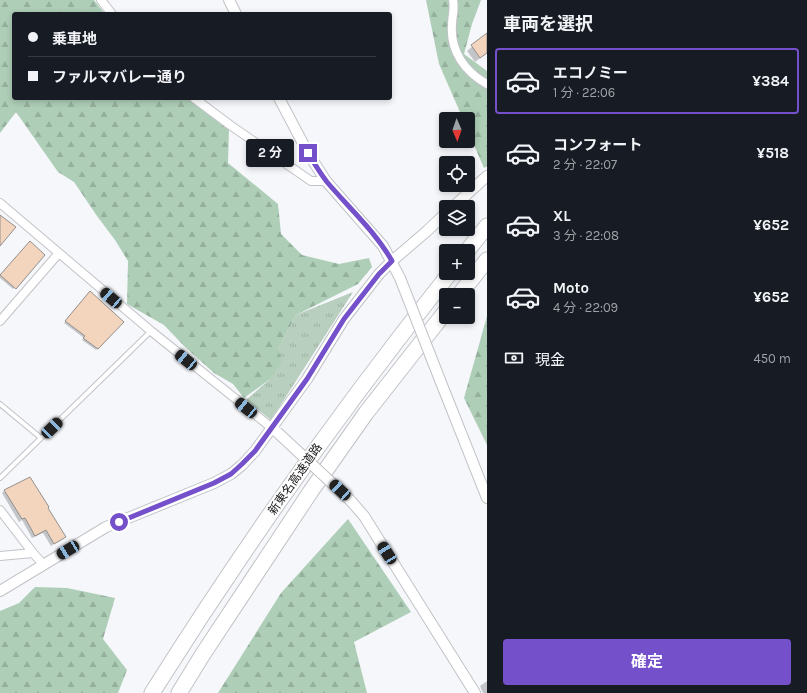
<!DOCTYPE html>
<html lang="ja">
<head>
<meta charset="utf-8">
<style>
  :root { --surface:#171b24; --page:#20242c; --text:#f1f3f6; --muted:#9ea1a6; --line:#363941; --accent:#7450ca }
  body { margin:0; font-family:Karla,"Noto Sans JP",sans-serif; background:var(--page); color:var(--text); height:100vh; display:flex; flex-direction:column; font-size:15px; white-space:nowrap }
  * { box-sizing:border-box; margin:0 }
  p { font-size:13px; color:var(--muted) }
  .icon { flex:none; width:22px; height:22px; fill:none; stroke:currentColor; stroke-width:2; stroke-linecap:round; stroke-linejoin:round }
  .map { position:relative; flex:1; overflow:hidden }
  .sheet { display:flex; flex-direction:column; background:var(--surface); width:320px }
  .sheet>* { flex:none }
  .hud { position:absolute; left:12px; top:12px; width:380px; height:88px; border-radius:4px; box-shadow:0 2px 6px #0003; display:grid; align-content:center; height:88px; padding:0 16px; background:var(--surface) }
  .needle { width:26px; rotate:178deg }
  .buttons { position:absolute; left:439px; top:112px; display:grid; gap:8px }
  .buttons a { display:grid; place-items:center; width:36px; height:36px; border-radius:4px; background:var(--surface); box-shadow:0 2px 6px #0003; font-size:20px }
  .end { position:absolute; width:18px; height:18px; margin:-9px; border:5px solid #7450ca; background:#fff; box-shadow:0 0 0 2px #fff }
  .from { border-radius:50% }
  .bubble { position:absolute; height:28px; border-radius:4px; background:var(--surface); box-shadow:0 2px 6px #0003; font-size:13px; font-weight:700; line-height:28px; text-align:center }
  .car { position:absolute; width:12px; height:24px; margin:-12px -6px; border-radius:5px; box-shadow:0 0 3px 1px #0007; background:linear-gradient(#222 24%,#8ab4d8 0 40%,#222 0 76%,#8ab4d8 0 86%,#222 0) }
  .hud b { display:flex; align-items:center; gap:14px; height:38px; font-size:15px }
  .hud b+b { border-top:1px solid var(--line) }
  .hud i { width:10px; height:10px; background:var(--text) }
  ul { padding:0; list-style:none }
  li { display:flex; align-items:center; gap:12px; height:66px; margin:0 8px 6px; padding:0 8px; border:2px solid transparent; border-radius:4px }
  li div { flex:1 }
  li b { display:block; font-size:15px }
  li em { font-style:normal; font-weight:700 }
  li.selected { border-color:var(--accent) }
  li>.icon { width:36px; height:36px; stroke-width:1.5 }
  h2 { padding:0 16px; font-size:18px; line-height:48px }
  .pay { display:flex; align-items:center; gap:10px; height:44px; padding:0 16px; font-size:15px }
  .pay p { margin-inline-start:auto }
  .primary-button { display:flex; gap:8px; margin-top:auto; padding:8px 16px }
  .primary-button a { flex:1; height:46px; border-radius:4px; background:var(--accent); color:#fff; font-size:16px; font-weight:700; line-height:46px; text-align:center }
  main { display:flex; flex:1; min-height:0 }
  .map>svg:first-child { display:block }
</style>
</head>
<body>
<main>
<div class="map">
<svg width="487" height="693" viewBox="0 0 487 693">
  <defs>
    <pattern id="grass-tufts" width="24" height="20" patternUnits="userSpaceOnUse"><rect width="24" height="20" fill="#b8cebe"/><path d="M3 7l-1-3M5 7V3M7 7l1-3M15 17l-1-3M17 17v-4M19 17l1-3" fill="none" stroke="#9eb0a3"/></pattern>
    <pattern id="forest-firs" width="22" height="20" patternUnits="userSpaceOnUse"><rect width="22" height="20" fill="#aeceb7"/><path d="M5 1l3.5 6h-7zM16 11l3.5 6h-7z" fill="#95b09d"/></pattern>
  </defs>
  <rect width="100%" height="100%" fill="#f5f7fb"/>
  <path fill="url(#grass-tufts)" d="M353,292L271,420L246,400L270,379L278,349L296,315Z"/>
  <path fill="url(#forest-firs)" d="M0,0H94L105,14H14V98H189L225,126L229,128L228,163L278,204L281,234L302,255L339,264L369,258L372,267L358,284L296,315L278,349L282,361L270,379L244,398L233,384L214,373L185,347L164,325L127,304L128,261L115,240L97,216L74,182L58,172L16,112L0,133Z
    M426,0H481L472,24L464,54L487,71V166L484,168L468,131V119H463L439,64Z
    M487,316V445L464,398Z
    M348,519L411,612L354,642L367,693H218L281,593Z
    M35,587L67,588L115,598L103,639L127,670L118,693H0V611L19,603Z"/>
  <path fill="#0003" d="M487,34V53L475,62L467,51Z
    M30,243L44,255L13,289L0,278V276Z
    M90,293L123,322L96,350L82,340L84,338L64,323Z
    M4,491L47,508L64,537L51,546L43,533L32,538L22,520L19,522L2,493Z
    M487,681V693H483L480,686Z"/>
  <path fill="#f3d5bd" stroke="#938f8d" d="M487,33V53L480,58L471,45Z
    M0,215L16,227L0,246Z
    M30,241L45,255L16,289L0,275Z
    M90,291L124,322L98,349L83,338L85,336L65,321Z
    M30,477L49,507L48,508L66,537L54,544L46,530L35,536L25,518L22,519L4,490Z"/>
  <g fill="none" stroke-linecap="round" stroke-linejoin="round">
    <g stroke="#c2c3c7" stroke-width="6">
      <path id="service" d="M0,404L41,438
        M0,478L151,331"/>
    </g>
    <g stroke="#c2c3c7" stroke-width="10">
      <path id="minor" d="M101,0L112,14
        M453,0C455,9 452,16 452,25C450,51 465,72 487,84
        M194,98L230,125L311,181H326
        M0,203L151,331L272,428
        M0,321L59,253
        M0,510L33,553L43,564
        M0,556L33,553"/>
    </g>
    <g stroke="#c2c3c7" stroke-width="12">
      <path id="tertiary" d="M229,0L236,14
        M279,98L308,153L326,181L383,246L400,278
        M453,207L487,176
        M440,380L487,498
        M350,500L364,516L475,693
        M0,591L106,527L214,483L231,474L242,465L255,451L307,379L344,319L379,274L392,261L427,231L446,213"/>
    </g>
    <g stroke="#c2c3c7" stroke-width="17">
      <path id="motorway" d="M467,251L487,226
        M459,295L487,260
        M152,693C243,548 343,407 450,273
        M179,693L203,654L311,491L366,413L446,311"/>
    </g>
    <use href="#service" stroke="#fff" stroke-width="4"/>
    <use href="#minor" stroke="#fff" stroke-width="8"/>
    <use href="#tertiary" stroke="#fff" stroke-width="10"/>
    <use href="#motorway" stroke="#fff" stroke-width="15"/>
    <g stroke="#c2c3c7" stroke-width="12" stroke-linecap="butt">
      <path id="tertiary-bridge" d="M400,278L440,380
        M277,432L350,500"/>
    </g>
    <use href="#tertiary-bridge" stroke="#fff" stroke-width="10"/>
  </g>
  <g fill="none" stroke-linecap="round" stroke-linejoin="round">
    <path stroke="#7450ca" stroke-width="5" d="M119,522L214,483L231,474L242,464L255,451L307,379L344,319L379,274L392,261C375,231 349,208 327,182C320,173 314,163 308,153"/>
  </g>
  <g text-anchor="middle" stroke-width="3.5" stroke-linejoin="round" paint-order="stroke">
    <g font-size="12" fill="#19191a" stroke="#fff">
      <text transform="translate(295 479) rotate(-55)" y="4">新東名高速道路</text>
    </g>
  </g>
</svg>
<div class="buttons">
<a><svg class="needle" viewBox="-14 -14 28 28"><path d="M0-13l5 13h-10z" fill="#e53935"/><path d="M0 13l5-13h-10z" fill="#9ea1a6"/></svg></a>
<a><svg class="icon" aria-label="locate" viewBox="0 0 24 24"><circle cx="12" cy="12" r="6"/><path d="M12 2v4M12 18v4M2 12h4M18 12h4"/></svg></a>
<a><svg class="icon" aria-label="layers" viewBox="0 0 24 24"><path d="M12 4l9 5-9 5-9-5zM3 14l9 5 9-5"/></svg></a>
<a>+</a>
<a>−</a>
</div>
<i class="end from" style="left:119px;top:522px"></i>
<i class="end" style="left:308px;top:153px"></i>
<div class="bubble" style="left:246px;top:139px;width:48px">2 分</div>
<i class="car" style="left:111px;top:298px;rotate:311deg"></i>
<i class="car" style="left:186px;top:360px;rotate:309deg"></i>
<i class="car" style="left:246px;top:408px;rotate:309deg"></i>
<i class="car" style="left:52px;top:428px;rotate:46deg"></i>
<i class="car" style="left:340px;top:490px;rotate:313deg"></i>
<i class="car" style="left:68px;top:550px;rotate:239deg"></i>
<i class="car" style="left:387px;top:553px;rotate:328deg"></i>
<div class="hud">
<b><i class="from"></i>乗車地</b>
<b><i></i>ファルマバレー通り</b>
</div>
</div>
<section class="sheet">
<h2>車両を選択</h2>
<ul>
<li class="selected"><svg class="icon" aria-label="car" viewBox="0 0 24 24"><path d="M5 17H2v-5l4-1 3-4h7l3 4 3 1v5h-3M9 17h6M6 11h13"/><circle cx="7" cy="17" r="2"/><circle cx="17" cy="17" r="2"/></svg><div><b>エコノミー</b><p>1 分 · 22:06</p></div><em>¥384</em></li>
<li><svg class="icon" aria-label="car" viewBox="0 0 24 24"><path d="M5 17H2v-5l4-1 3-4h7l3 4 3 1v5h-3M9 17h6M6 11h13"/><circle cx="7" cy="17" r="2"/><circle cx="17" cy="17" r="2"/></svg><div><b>コンフォート</b><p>2 分 · 22:07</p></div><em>¥518</em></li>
<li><svg class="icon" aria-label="car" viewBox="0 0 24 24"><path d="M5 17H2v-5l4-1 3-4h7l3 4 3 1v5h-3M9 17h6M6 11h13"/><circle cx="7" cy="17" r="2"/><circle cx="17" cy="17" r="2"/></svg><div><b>XL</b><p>3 分 · 22:08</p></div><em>¥652</em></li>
<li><svg class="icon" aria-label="car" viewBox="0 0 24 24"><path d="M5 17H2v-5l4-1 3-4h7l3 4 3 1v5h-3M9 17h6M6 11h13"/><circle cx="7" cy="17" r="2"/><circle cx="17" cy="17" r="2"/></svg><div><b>Moto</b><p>4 分 · 22:09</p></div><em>¥652</em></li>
</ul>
<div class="pay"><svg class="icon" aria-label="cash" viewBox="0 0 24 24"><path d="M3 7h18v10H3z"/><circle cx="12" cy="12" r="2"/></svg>現金<p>450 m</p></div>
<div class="primary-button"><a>確定</a></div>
</section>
</main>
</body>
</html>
